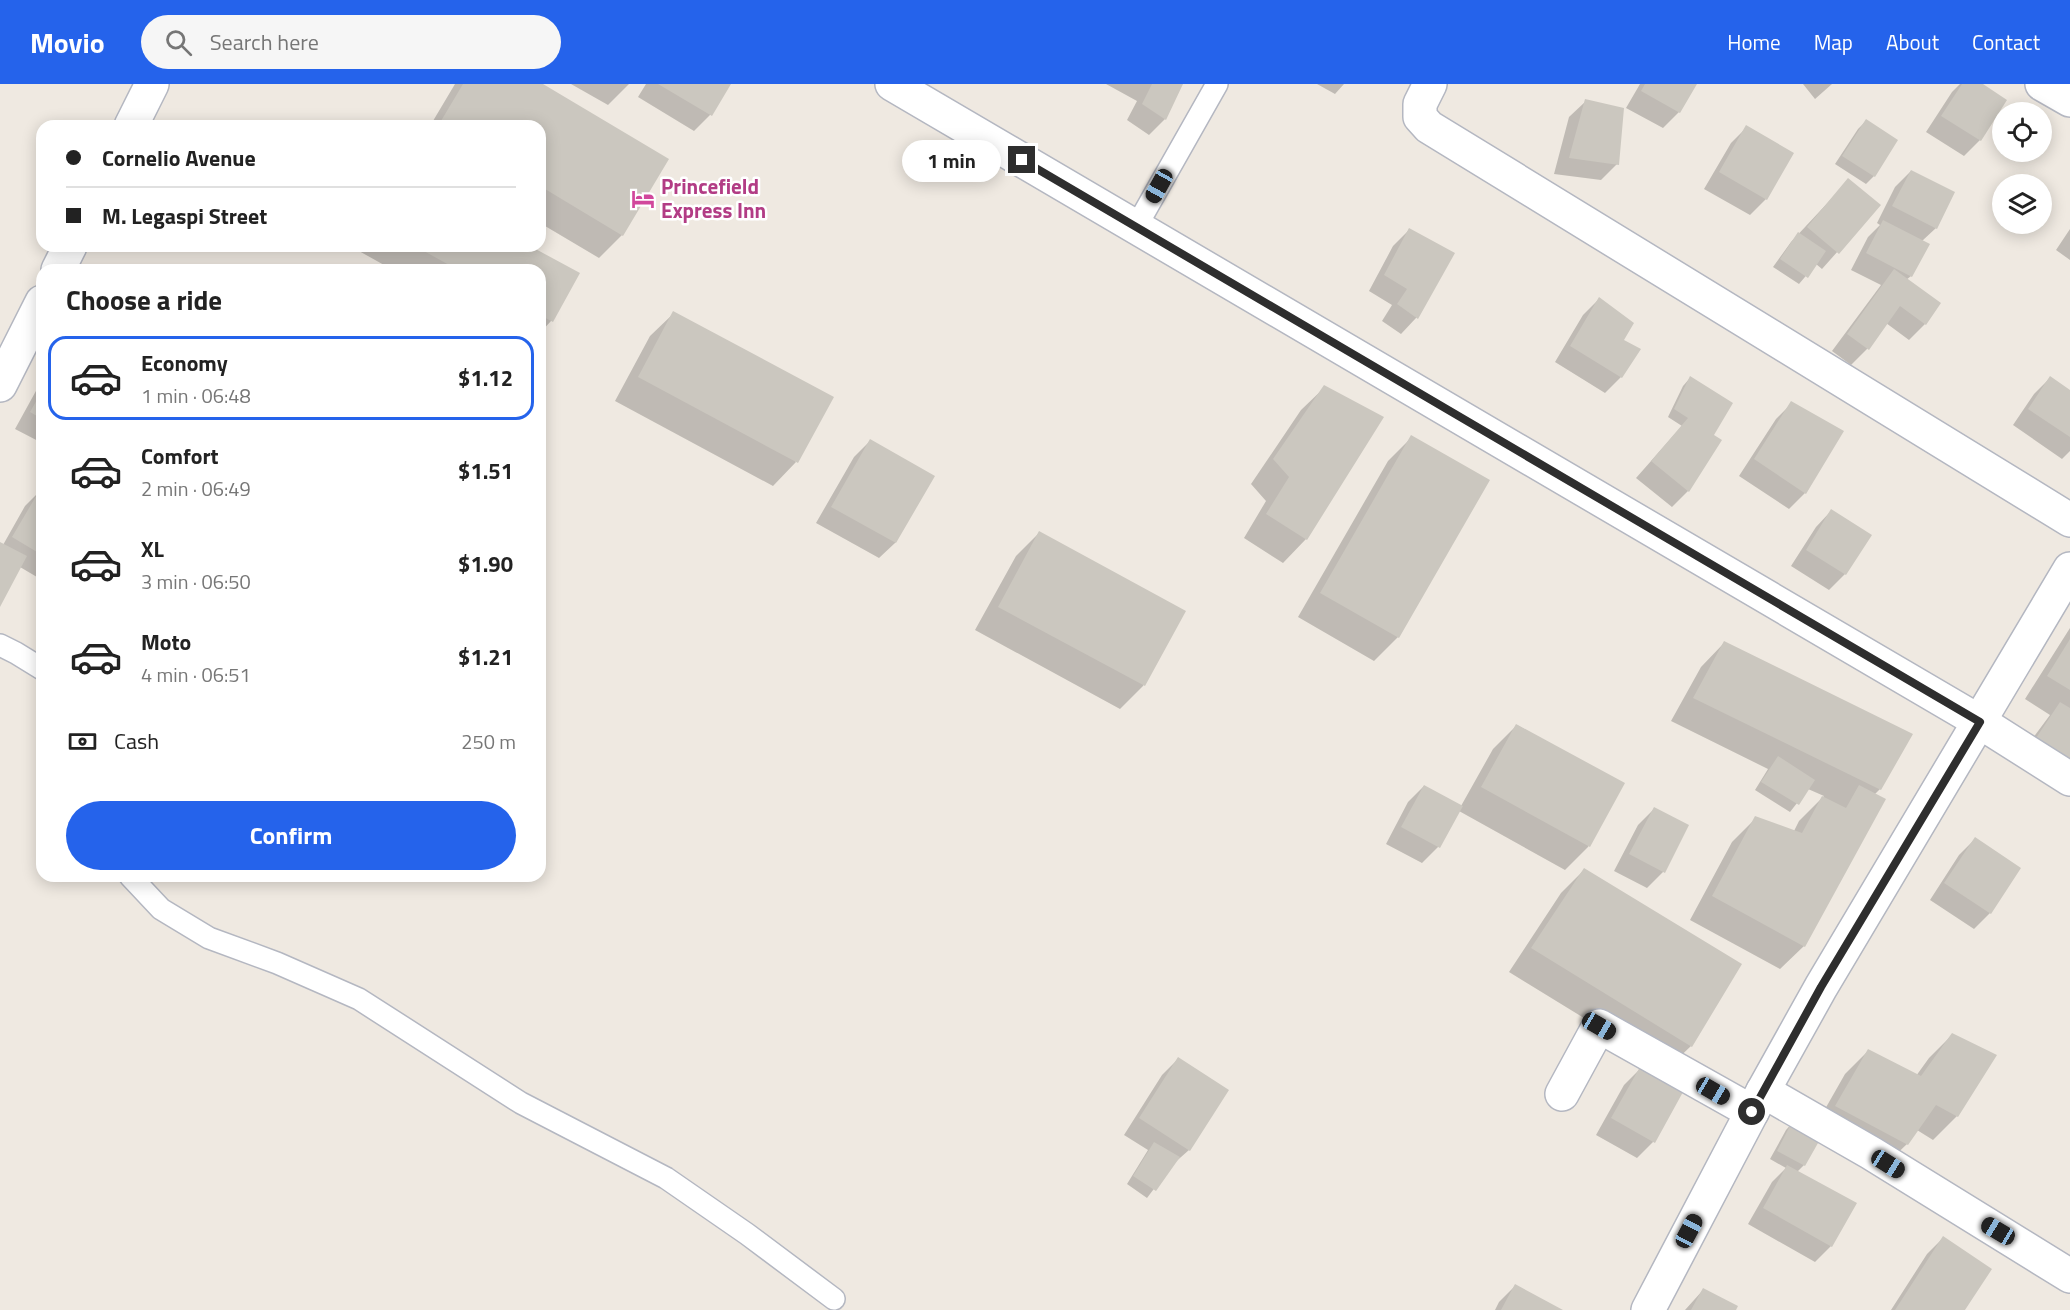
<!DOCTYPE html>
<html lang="en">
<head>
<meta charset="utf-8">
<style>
  :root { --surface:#fff; --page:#f6f6f6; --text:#222; --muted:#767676; --line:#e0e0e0; --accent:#2563eb }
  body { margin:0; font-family:"Titillium Web",sans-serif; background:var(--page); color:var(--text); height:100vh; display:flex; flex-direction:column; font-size:22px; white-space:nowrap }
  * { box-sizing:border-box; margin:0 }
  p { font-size:20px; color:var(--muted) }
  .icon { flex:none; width:33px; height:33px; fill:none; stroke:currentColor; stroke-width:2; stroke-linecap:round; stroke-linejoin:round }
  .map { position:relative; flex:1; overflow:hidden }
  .details { position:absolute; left:36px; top:180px; width:510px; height:618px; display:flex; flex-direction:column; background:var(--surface); border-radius:18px; box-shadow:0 3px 15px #0003 }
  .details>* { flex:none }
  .guide { position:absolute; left:36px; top:36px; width:510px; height:132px; border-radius:18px; box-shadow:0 3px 15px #0003; display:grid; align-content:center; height:132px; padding:0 30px; background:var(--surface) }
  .controls { position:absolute; left:1992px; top:18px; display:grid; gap:12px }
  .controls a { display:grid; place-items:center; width:60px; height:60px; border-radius:50%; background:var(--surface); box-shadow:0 3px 15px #0003; font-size:30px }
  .end { position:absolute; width:27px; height:27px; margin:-14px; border:8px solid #2e2e2e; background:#fff; box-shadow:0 0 0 3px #fff }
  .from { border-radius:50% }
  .bubble { position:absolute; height:42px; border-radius:21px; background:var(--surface); box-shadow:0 3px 15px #0003; font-size:20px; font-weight:700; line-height:42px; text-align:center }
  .car { position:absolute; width:18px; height:36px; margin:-18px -9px; border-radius:8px; box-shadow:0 0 4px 2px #0007; background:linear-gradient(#222 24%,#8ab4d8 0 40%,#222 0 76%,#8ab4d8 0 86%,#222 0) }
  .guide b { display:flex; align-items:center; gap:21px; height:57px; font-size:22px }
  .guide b+b { border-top:2px solid var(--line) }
  .guide i { width:15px; height:15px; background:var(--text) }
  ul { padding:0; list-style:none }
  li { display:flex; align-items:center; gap:18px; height:84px; margin:0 12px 9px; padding:0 18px; border:3px solid transparent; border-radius:18px }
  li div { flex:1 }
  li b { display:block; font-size:22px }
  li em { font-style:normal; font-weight:700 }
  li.on { border-color:var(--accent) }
  li>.icon { width:54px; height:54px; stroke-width:1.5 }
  h2 { padding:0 30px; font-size:27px; line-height:72px }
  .pay { display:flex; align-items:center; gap:15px; height:66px; padding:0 30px; font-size:22px }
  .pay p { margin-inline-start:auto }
  .button { display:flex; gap:12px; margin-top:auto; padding:12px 30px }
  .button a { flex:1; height:69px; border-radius:36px; background:var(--accent); color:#fff; font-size:24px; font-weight:700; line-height:69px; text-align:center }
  header { display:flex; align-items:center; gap:36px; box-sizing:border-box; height:84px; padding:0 30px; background:var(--accent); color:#fff }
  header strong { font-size:28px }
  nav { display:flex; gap:33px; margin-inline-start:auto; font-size:21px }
  .search { width:420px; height:54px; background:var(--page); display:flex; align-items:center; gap:15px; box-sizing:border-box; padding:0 21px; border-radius:33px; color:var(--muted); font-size:22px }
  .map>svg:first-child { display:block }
</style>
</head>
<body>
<header>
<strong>Movio</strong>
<div class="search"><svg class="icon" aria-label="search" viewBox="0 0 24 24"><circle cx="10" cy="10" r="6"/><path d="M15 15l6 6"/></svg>Search here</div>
<nav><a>Home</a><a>Map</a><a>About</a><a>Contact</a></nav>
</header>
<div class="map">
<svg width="2070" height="1226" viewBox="0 0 2070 1226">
  <rect width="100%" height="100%" fill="#efe9e1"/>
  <path fill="#0003" d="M455,0H540L622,151L599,174L540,139V42H430Z
    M571,0H629L608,21Z
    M646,0H729L710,31L694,47L638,13Z
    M1106,0H1181L1165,35L1149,51L1127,36L1137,17Z
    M1317,0H1344L1335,10Z
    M1640,0H1695L1679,28L1663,44L1626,24Z
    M1803,0H1832L1815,15Z
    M1960,0H1980L2005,16L1980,56L1964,72L1926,48L1952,8Z
    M1586,17L1617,80L1601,96L1554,90L1569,33Z
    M1866,37L1874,92L1866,100L1835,80L1858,45Z
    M1747,43L1766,115L1750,131L1704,105L1731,59Z
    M1911,87L1936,144L1922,157L1911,192L1906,196L1925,240L1909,256L1886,239L1867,265L1851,281L1832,267L1881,201L1851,186L1868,153L1880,141L1877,139L1895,103Z
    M1849,96L1879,121L1822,185L1816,180L1799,200L1773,183L1791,158Z
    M2070,145V176L2056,166Z
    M1409,146L1453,170L1416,234L1401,250L1382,237L1392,221L1369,207L1393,162Z
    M350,162H527L578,190L551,237L540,249V186H393Z
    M1599,215L1622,257L1621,293L1605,309L1555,278L1583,231Z
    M674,229L796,378L773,402L615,317L650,252Z
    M1690,294L1712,351L1720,356L1688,407L1672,423L1636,394L1682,342L1668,333L1683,302Z
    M2050,294L2070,308V367L2062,375L2013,341L2034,310Z
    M42,296V359L15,345Z
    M1325,303L1306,455L1283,479L1244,454L1266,417L1251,400L1301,326Z
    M1792,319L1805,409L1789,425L1739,392L1776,335Z
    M1412,353L1398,553L1374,577L1298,533L1388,377Z
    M870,357L932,392L895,459L879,474L816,439L854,373Z
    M41,406L42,496L20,483L0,520V460L3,461L25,422Z
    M1831,427L1845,490L1829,506L1791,482L1816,443Z
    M1039,449L1184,528L1143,602L1120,625L975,546L1016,472Z
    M2070,544V681L2021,670L2050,631L2025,615Z
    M1724,559L1880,705L1874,711L1804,862L1780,885L1690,836L1732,758L1756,734L1794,747L1799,737L1824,712L1808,705L1790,728L1755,706L1768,685L1671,637L1701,583Z
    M1517,641L1623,700L1588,763L1565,786L1459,727L1438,763L1422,779L1386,760L1408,718L1424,702L1461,722L1493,665Z
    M1654,725L1687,742L1663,788L1647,804L1614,787L1638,741Z
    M1975,755L1990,829L1974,845L1930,816L1959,771Z
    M1584,786L1691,962L1667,985L1509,888L1561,809Z
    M1952,951L1957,1032L1933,1056L1917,1046L1907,1060L1883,1083L1821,1050L1804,1081L1797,1088L1831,1162L1815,1178L1748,1140L1772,1098L1786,1084L1770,1075L1786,1046L1793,1038L1812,1048L1845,990L1868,967L1916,992L1929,974Z
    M1178,975L1189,1066L1172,1081L1147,1114L1127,1100L1148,1066L1124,1051L1162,991Z
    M1640,985L1653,1058L1637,1074L1596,1051L1624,1001Z
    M1943,1154L1963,1226H1891L1927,1170Z
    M1515,1202L1560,1226H1495L1499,1218Z
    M1703,1206L1735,1226H1685Z"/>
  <path fill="#cbc7bf" d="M463,0H543L669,75L623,152L540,102V42H438Z
    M658,0H731L712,32Z
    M1152,0H1183L1166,36L1142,20Z
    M1645,0H1697L1680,29L1641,7Z
    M1962,0H1983L2007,16L1981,57L1941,32Z
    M1585,15L1624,24L1619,81L1569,74Z
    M1866,35L1898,56L1875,93L1842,72Z
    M1746,41L1794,69L1767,116L1719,88Z
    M1911,86L1955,108L1937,145L1892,122Z
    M1848,94L1881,121L1839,170L1807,143Z
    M1883,136L1930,160L1912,193L1866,169Z
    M1409,144L1455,169L1418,235L1397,220L1407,205L1384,191Z
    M1798,148L1826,167L1808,194L1780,175Z
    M415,162H530L580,189L553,238L540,231V186H458Z
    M1894,185L1941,219L1926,241L1900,222L1869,266L1847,250Z
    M1599,213L1634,239L1624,256L1641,265L1622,294L1570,262Z
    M673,227L834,313L798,379L638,293Z
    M1690,292L1733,319L1714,351L1722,356L1689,408L1651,377L1688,334L1674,325Z
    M2050,292L2070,306V353L2028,325Z
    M1324,301L1384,333L1307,456L1266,430L1289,393L1273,375Z
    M42,307V335L30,328Z
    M1791,317L1844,347L1806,410L1754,375Z
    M1411,351L1490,396L1399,554L1320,509Z
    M870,355L935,392L896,459L831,423Z
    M42,402V471L12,453Z
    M1831,425L1872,451L1846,491L1806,466Z
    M1039,447L1186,527L1145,602L998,523Z
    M0,458L27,472L0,523Z
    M2070,555V606L2047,592Z
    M1724,557L1913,650L1881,706L1693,614Z
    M2060,618L2070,624V676L2036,654Z
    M1516,640L1625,699L1590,763L1481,703Z
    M1778,672L1815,696L1799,721L1761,698Z
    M1424,701L1463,722L1440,764L1401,743Z
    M1859,701L1886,715L1805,863L1712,812L1755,732L1802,749L1822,712L1846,724Z
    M1654,723L1689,741L1665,789L1629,770Z
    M1975,753L2021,784L1991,830L1944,799Z
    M1584,784L1742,880L1692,963L1531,864Z
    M1952,949L1997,971L1958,1033L1936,1021L1908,1061L1835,1022L1868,965L1921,992Z
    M1178,973L1229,1006L1190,1067L1139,1034Z
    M1640,983L1683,1008L1655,1059L1611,1034Z
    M1793,1036L1822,1052L1805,1082L1777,1067Z
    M1154,1058L1180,1073L1156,1107L1133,1092Z
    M1787,1081L1857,1119L1832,1163L1763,1124Z
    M1943,1152L1992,1185L1965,1226H1895Z
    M1515,1200L1563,1226H1501Z
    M1703,1204L1738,1222L1736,1226H1691Z"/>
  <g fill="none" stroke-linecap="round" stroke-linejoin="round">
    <g stroke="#b4b7c1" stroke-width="24">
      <path id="lane" d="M1136,143L1217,0
        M0,561L16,569L42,585
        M130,792L161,825L209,854L277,879L359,915L521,1019L666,1094L747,1150L834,1215"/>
    </g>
    <g stroke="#b4b7c1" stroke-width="36">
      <path id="street" d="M892,0L1980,638L2070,695
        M1430,0L1420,20V33L1429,43L2070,436
        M2042,0L2070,16
        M1763,1007L1871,1069L2070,1192
        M1562,1010L1599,942L1752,1028"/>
    </g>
    <g stroke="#b4b7c1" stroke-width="36">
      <path id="secondary" d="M131,42L152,0
        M58,186L70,162
        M0,301L42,218
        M1648,1226L1763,1007L1821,903L2070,485"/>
    </g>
    <use href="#lane" stroke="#fff" stroke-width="21"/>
    <use href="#street" stroke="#fff" stroke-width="33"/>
    <use href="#secondary" stroke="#fff" stroke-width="33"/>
  </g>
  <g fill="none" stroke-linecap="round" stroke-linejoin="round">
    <path stroke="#2e2e2e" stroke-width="8" d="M1022,76L1980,638L1821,903L1752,1028"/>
  </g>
  <defs>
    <g id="hotel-bare" transform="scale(1.8)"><path d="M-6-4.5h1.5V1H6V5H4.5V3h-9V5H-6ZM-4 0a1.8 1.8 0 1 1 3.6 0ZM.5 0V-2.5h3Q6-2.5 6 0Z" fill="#d1479c" stroke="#fff" stroke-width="2.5" paint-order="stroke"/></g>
  </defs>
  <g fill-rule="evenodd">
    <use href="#hotel-bare" x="643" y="115"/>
  </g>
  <g text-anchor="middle" stroke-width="5" stroke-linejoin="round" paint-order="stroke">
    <g font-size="21" font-weight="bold" fill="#b23c85" stroke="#fff" text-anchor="start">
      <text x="661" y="110">Princefield<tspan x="661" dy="24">Express Inn</tspan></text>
    </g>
  </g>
</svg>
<div class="controls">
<a><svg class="icon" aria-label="locate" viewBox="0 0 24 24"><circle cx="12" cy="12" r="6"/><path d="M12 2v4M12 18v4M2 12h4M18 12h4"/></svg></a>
<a><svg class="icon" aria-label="layers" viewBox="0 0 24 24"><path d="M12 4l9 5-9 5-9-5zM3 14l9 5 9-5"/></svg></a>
</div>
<i class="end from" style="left:1752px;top:1028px"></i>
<i class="end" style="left:1022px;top:76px"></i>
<div class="bubble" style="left:902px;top:56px;width:99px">1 min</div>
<i class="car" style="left:1159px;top:102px;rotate:209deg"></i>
<i class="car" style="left:1599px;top:942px;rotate:120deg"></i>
<i class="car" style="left:1713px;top:1007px;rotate:120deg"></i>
<i class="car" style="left:1888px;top:1080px;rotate:122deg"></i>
<i class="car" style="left:1689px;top:1147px;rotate:28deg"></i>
<i class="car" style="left:1998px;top:1147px;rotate:301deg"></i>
<div class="guide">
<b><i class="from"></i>Cornelio Avenue</b>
<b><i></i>M. Legaspi Street</b>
</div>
<section class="details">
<h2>Choose a ride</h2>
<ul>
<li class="on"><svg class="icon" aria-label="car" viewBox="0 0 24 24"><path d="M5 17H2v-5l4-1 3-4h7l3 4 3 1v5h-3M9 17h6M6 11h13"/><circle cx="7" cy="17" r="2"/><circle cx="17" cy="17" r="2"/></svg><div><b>Economy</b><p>1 min · 06:48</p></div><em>$1.12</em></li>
<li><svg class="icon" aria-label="car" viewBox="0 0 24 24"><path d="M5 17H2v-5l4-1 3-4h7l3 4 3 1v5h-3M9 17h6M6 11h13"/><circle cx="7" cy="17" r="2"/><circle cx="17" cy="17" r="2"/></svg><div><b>Comfort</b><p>2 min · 06:49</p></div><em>$1.51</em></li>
<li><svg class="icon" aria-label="car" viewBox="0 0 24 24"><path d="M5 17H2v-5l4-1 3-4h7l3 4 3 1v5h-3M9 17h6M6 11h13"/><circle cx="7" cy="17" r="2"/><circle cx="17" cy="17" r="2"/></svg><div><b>XL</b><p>3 min · 06:50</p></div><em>$1.90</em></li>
<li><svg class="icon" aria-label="car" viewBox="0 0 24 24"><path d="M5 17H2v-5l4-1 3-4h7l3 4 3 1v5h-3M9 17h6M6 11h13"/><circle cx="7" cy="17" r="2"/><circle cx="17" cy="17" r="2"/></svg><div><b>Moto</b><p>4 min · 06:51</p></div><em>$1.21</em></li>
</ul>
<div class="pay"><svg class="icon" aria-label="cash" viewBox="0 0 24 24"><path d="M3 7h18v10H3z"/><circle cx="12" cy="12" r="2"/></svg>Cash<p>250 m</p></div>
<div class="button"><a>Confirm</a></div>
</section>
</div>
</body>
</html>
